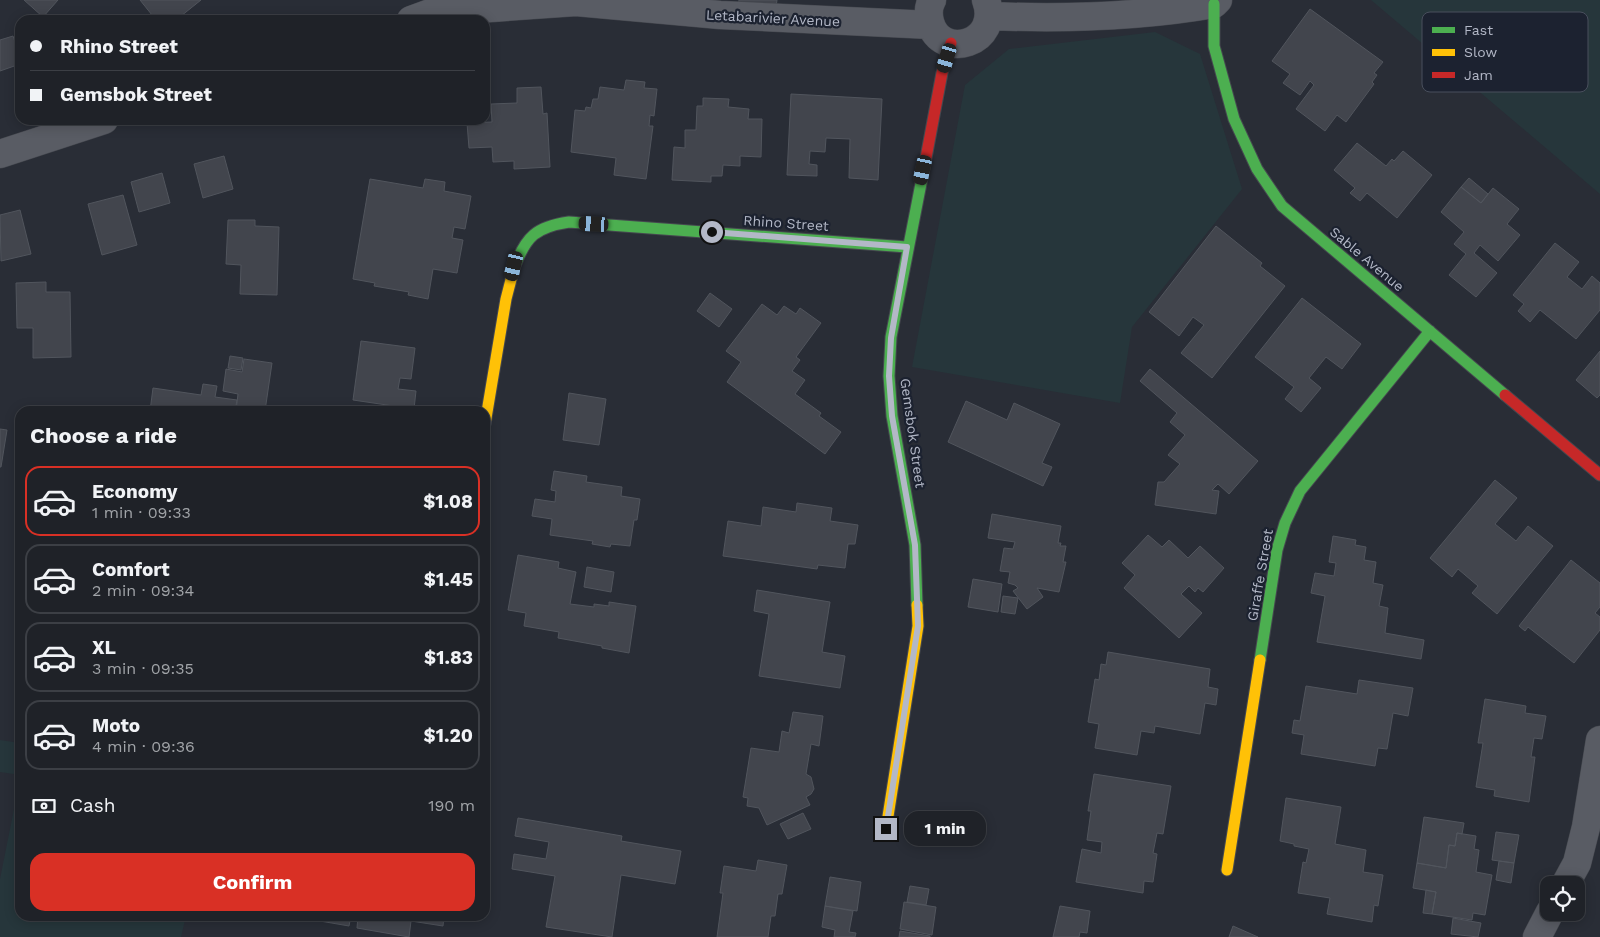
<!DOCTYPE html>
<html lang="en">
<head>
<meta charset="utf-8">
<style>
  :root { --surface:#1f2228; --page:#2c2f34; --text:#f1f3f6; --muted:#a1a4a8; --line:#3c3f45; --accent:#d93025 }
  body { margin:0; font-family:"Work Sans",sans-serif; background:var(--page); color:var(--text); height:100vh; display:flex; flex-direction:column; font-size:19px; white-space:nowrap }
  * { box-sizing:border-box; margin:0 }
  p { font-size:16px; color:var(--muted) }
  .icon { flex:none; width:28px; height:28px; fill:none; stroke:currentColor; stroke-width:2; stroke-linecap:round; stroke-linejoin:round }
  .map { position:relative; flex:1; overflow:hidden }
  .details { position:absolute; left:15px; top:406px; width:475px; height:515px; display:flex; flex-direction:column; background:var(--surface); border-radius:15px; box-shadow:0 2px 12px #0003,0 0 0 1px var(--line) }
  .details>* { flex:none }
  .banner { position:absolute; left:15px; top:15px; width:475px; height:110px; border-radius:15px; box-shadow:0 2px 12px #0003,0 0 0 1px var(--line); display:grid; align-content:center; height:110px; padding:0 15px; background:var(--surface) }
  .fabs { position:absolute; left:1540px; top:876px; display:grid; gap:10px }
  .fabs a { display:grid; place-items:center; width:45px; height:45px; border-radius:10px; background:var(--surface); box-shadow:0 2px 12px #0003,0 0 0 1px var(--line); font-size:25px }
  .end { position:absolute; width:22px; height:22px; margin:-11px; border:6px solid #b3b8c7; background:#111; box-shadow:0 0 0 2px #111 }
  .from { border-radius:50% }
  .bubble { position:absolute; height:35px; border-radius:15px; background:var(--surface); box-shadow:0 2px 12px #0003,0 0 0 1px var(--line); font-size:16px; font-weight:700; line-height:35px; text-align:center }
  .car { position:absolute; width:15px; height:30px; margin:-15px -8px; border-radius:6px; box-shadow:0 0 4px 1px #0007; background:linear-gradient(#222 24%,#8ab4d8 0 40%,#222 0 76%,#8ab4d8 0 86%,#222 0) }
  .banner b { display:flex; align-items:center; gap:18px; height:48px; font-size:19px }
  .banner b+b { border-top:1px solid var(--line) }
  .banner i { width:12px; height:12px; background:var(--text) }
  ul { padding:0; list-style:none }
  li { display:flex; align-items:center; gap:15px; height:70px; margin:0 10px 8px; padding:0 5px; border:2px solid var(--line); border-radius:15px }
  li div { flex:1 }
  li b { display:block; font-size:19px }
  li em { font-style:normal; font-weight:700 }
  li.on { border-color:var(--accent) }
  li>.icon { width:45px; height:45px; stroke-width:1.5 }
  h2 { padding:0 15px; font-size:22px; line-height:60px }
  .pay { display:flex; align-items:center; gap:12px; height:55px; padding:0 15px; font-size:19px }
  .pay p { margin-inline-start:auto }
  .action { display:flex; gap:10px; margin-top:auto; padding:10px 15px }
  .action a { flex:1; height:58px; border-radius:15px; background:var(--accent); color:#fff; font-size:20px; font-weight:700; line-height:58px; text-align:center }
  .map>svg:first-child { display:block }
</style>
</head>
<body>
<div class="map">
<svg width="1600" height="937" viewBox="0 0 1600 937">
  <rect width="100%" height="100%" fill="#292d36"/>
  <path fill="#26363b" d="M1371,0H1600V194Z
    M1155,32L1200,54L1242,189L1132,327L1120,403L912,367L965,85L1009,49Z
    M0,740L20,743V775L0,772Z
    M20,779V916H186L181,937H0V879Z"/>
  <path fill="#42454d" stroke="#51555d" d="M24,0H58L43,17Z
    M140,0H201L176,20H156Z
    M739,0H777L776,7L738,5Z
    M1310,9L1383,62L1374,73L1377,75L1372,82L1374,84L1346,122L1337,115L1325,131L1296,109L1314,85L1310,81L1300,95L1283,83L1290,74L1272,61Z
    M13,36L20,57V64L0,71V40Z
    M626,80L645,82L644,88L657,89L654,116L650,115L649,126H653L646,179L614,175L616,158L571,152L575,110L585,111L586,107L591,108L593,99H598L600,87L624,90Z
    M541,87L543,114L547,113L550,167L514,169V161L493,162L492,147L469,148L467,123L492,122L491,104L517,103V88Z
    M791,94L882,99L878,180L849,178L850,139L826,138L825,152L810,151L809,164L817,165V176L787,175Z
    M703,98L729,99L728,107L749,109L748,119H762L761,157L740,156V166L723,165L722,176H711V182L672,180L674,147L685,148V130H696L697,106H703Z
    M1357,143L1386,166L1392,159L1394,161L1403,151L1432,175L1397,218L1367,193L1360,201L1350,193L1355,188L1334,170Z
    M224,156L233,189L203,198L194,164Z
    M162,173L170,203L139,212L131,182Z
    M1469,178L1488,194L1481,203L1461,187Z
    M370,179L423,188L425,179L445,182L444,191L471,196L465,229L454,227L452,238L463,240L457,273L433,269L428,299L408,295L409,292L374,286L375,283L353,279Z
    M1461,187L1481,203L1493,188L1519,209L1507,224L1520,235L1498,261L1480,245L1474,253L1497,273L1476,297L1449,275L1466,254L1454,244L1464,232L1441,212Z
    M123,195L137,245L102,255L88,204Z
    M20,210L31,254L1,261L0,215Z
    M228,220H255V226L279,227L277,295L240,294L241,265L226,264Z
    M1216,226L1262,263L1260,266L1285,286L1212,378L1181,353L1204,325L1193,317L1179,336L1149,312Z
    M1555,243L1579,262L1567,277L1582,289L1592,276L1600,283V310L1576,339L1540,310L1530,322L1518,311L1524,304L1513,295Z
    M46,282V292H70L71,357L33,358V328H17L16,283Z
    M710,293L732,309L719,327L697,311Z
    M1302,298L1361,344L1342,369L1326,357L1309,378L1321,388L1301,412L1285,399L1294,387L1255,357Z
    M762,304L777,315L784,306L796,314L800,308L821,323L796,357L800,360L792,371L805,380L795,394L821,413L819,416L841,432L825,454L727,382L741,362L726,351Z
    M361,341L415,348L411,379L400,378L398,389L416,391L414,409L353,400Z
    M1600,351V395L1597,398L1576,380Z
    M230,356L243,358L241,370L228,368Z
    M244,359L272,363L265,411H236L238,394L223,391L226,369L242,372Z
    M1150,369L1258,461L1229,494L1218,484L1212,490L1219,491L1216,514L1155,505L1158,482H1164L1180,464L1168,455L1185,435L1170,422L1177,413L1140,381Z
    M203,384L217,386L215,397L237,400L235,411H150L153,388L201,395Z
    M569,393L606,399L599,445L563,440Z
    M966,401L1007,420L1014,403L1060,424L1042,463L1052,467L1043,486L948,442Z
    M0,429L7,430L1,467H0Z
    M554,471L587,476L586,482L622,487L621,496L640,499L637,520H634L630,546L611,544L610,547L592,544L593,541L550,535L552,519L532,516L535,499L555,502L556,491L551,490Z
    M1495,480L1517,498L1495,524L1516,541L1528,526L1553,546L1497,614L1472,593L1478,586L1458,569L1452,577L1430,558Z
    M797,503L832,508L830,521L858,525L855,544H848L845,568L818,565L817,569L723,556L728,521L761,526L763,507L796,512Z
    M992,514L1061,526L1058,543H1061L1060,546H1066L1063,562H1066L1059,592L1037,588L1043,597L1027,609L1013,591L1018,588L1015,585L1008,583L1010,572L1000,571L1004,548L1013,549L1015,542L988,538Z
    M1148,535L1162,547L1169,540L1188,558L1200,546L1224,568L1203,592L1198,588L1195,592L1189,586L1181,594L1202,613L1179,638L1124,588L1135,575L1122,563Z
    M1333,536L1356,540L1355,545L1366,547L1364,560L1376,562L1373,583L1383,585L1379,606L1388,608L1385,633L1424,640L1421,659L1317,642L1325,596L1311,593L1315,573L1334,576L1336,563L1329,562Z
    M518,555L559,562L558,568L576,572L570,604L594,607V604L609,606V602L636,606L629,653L602,648V646L558,638L559,632L524,626L526,613L508,610Z
    M1571,560L1600,583V607L1595,613L1600,617V630L1574,663L1528,627L1525,631L1519,626Z
    M587,567L614,572L611,592L584,587Z
    M973,579L1002,584L998,612L968,607Z
    M757,590L830,602L822,652L845,656L840,688L759,676L769,614L754,611Z
    M1003,596L1018,598L1015,614L1001,612Z
    M1108,652L1210,669L1208,687L1218,689L1216,705L1205,703L1200,734L1155,726L1154,733L1141,731L1137,755L1095,748L1099,724L1088,722L1095,679L1099,680L1101,664L1106,665Z
    M1359,680L1413,688L1408,716L1393,713L1387,749L1378,748L1375,766L1301,754L1304,735L1292,733L1294,720L1300,721L1306,686L1357,694Z
    M1485,699L1526,706L1525,713L1546,716L1542,739L1534,738L1531,757H1535L1529,802L1494,796L1495,790L1476,787L1483,743H1478Z
    M793,712L823,716L819,746L811,744L806,774L811,777L814,789L811,794L806,797L810,805L767,825L759,808L747,806L748,798L743,797L751,748L779,752L782,731L789,733Z
    M1094,774L1171,786L1163,834L1157,833L1153,853L1157,854L1153,882L1144,881L1143,893L1076,882L1082,849L1101,853L1102,842L1087,840L1091,811H1088Z
    M1286,798L1341,807L1335,844L1366,850L1363,872L1383,875L1378,906L1374,905L1372,922L1327,914L1330,898L1298,893L1303,862L1306,863L1309,849L1294,846V844L1280,841Z
    M803,813L811,829L788,839L780,824Z
    M1424,817L1464,823L1462,834L1457,833L1455,846L1449,845L1446,868L1417,863Z
    M518,818L622,836L621,841L681,851L675,884L621,875L612,937L546,927L555,876L512,869L514,854L546,859L549,842L515,836Z
    M1496,832L1519,835L1514,863L1492,860Z
    M1457,833L1476,836L1474,849L1479,850L1476,872L1492,875L1485,915L1473,913L1472,920L1432,914L1436,892L1413,888L1417,863L1446,868L1449,845L1455,846Z
    M758,860L787,865L782,894H778L775,916H771L768,937H717L723,893H720L724,866L756,871Z
    M1499,861L1514,863L1511,883L1496,880Z
    M830,877L861,882L857,911L825,906Z
    M910,886L929,889L926,905L907,902Z
    M1426,890L1436,892L1432,914L1423,913Z
    M904,902L936,907L932,935L900,929Z
    M825,906L853,911L849,932L856,933L855,937H834L835,930L822,927Z
    M1060,906L1090,911L1087,933L1080,932L1079,937H1053Z
    M291,916H351L349,926Z
    M358,916H444L443,926L411,921L409,937L357,928Z
    M1453,918L1481,923L1478,937L1451,934Z
    M1233,926L1258,937H1229Z
    M900,931L930,936V937H899Z"/>
  <g fill="none" stroke-linecap="round" stroke-linejoin="round">
    <g stroke="#45484f" stroke-width="29">
      <path id="street" d="M932,0C928,7 928,14 930,22C941,62 1002,43 986,0
        M435,12L576,2L720,15L931,25
        M989,16C1064,19 1140,17 1214,4L1218,0
        M411,20L452,5
        M0,154L104,120
        M1565,885L1577,863L1586,827L1600,740
        M1537,937L1550,912"/>
    </g>
    <g stroke="#45484f" stroke-width="13">
      <path id="fast" d="M1214,4V46L1234,119L1257,169L1282,206L1505,395
        M514,268C526,236 536,227 569,222L907,247
        M917,605L915,545L892,416L889,376L891,337L925,163
        M1260,660L1277,550L1285,523L1300,491L1430,331"/>
    </g>
    <g stroke="#45484f" stroke-width="13">
      <path id="slow" d="M485,424L506,299L514,268
        M886,829L918,626L917,605
        M1227,870L1260,660"/>
    </g>
    <g stroke="#45484f" stroke-width="13">
      <path id="jam" d="M925,163L942,73L951,43
        M1505,395L1600,475"/>
    </g>
    <use href="#street" stroke="#595c64" stroke-width="28"/>
    <use href="#fast" stroke="#4caf50" stroke-width="11"/>
    <use href="#slow" stroke="#ffc107" stroke-width="11"/>
    <use href="#jam" stroke="#c62828" stroke-width="11"/>
  </g>
  <g fill="none" stroke-linecap="round" stroke-linejoin="round">
    <path stroke="#b3b8c7" stroke-width="6" d="M712,232L907,247L891,338L889,376L892,416L915,545L918,626L886,829"/>
  </g>
  <g text-anchor="middle" stroke-width="4.5" stroke-linejoin="round" paint-order="stroke">
    <g font-size="14" fill="#b3b8c7" stroke="#1c2230">
      <text transform="translate(773 18) rotate(3)" y="5">Letabarivier Avenue</text>
      <text transform="translate(786 223) rotate(4)" y="5">Rhino Street</text>
      <text transform="translate(1367 259) rotate(40)" y="5">Sable Avenue</text>
      <text transform="translate(913 433) rotate(82)" y="5">Gemsbok Street</text>
      <text transform="translate(1260 575) rotate(-80)" y="5">Giraffe Street</text>
    </g>
  </g>
  <rect x="1422" y="12" width="166" height="80" rx="8" fill="#1c2230" stroke="#494f5d" stroke-width="1"/>
  <rect x="1432" y="27" width="23" height="6" fill="#4caf50"/>
  <rect x="1432" y="49" width="23" height="7" fill="#ffc107"/>
  <rect x="1432" y="72" width="23" height="6" fill="#c62828"/>
  <g font-size="14" fill="#b3b8c7">
    <text x="1464" y="35">Fast</text>
    <text x="1464" y="57">Slow</text>
    <text x="1464" y="80">Jam</text>
  </g>
</svg>
<div class="fabs">
<a><svg class="icon" aria-label="locate" viewBox="0 0 24 24"><circle cx="12" cy="12" r="6"/><path d="M12 2v4M12 18v4M2 12h4M18 12h4"/></svg></a>
</div>
<i class="end from" style="left:712px;top:232px"></i>
<i class="end" style="left:886px;top:829px"></i>
<div class="bubble" style="left:904px;top:811px;width:82px">1 min</div>
<i class="car" style="left:947px;top:58px;rotate:197deg"></i>
<i class="car" style="left:923px;top:170px;rotate:192deg"></i>
<i class="car" style="left:594px;top:224px;rotate:273deg"></i>
<i class="car" style="left:514px;top:266px;rotate:193deg"></i>
<div class="banner">
<b><i class="from"></i>Rhino Street</b>
<b><i></i>Gemsbok Street</b>
</div>
<section class="details">
<h2>Choose a ride</h2>
<ul>
<li class="on"><svg class="icon" aria-label="car" viewBox="0 0 24 24"><path d="M5 17H2v-5l4-1 3-4h7l3 4 3 1v5h-3M9 17h6M6 11h13"/><circle cx="7" cy="17" r="2"/><circle cx="17" cy="17" r="2"/></svg><div><b>Economy</b><p>1 min · 09:33</p></div><em>$1.08</em></li>
<li><svg class="icon" aria-label="car" viewBox="0 0 24 24"><path d="M5 17H2v-5l4-1 3-4h7l3 4 3 1v5h-3M9 17h6M6 11h13"/><circle cx="7" cy="17" r="2"/><circle cx="17" cy="17" r="2"/></svg><div><b>Comfort</b><p>2 min · 09:34</p></div><em>$1.45</em></li>
<li><svg class="icon" aria-label="car" viewBox="0 0 24 24"><path d="M5 17H2v-5l4-1 3-4h7l3 4 3 1v5h-3M9 17h6M6 11h13"/><circle cx="7" cy="17" r="2"/><circle cx="17" cy="17" r="2"/></svg><div><b>XL</b><p>3 min · 09:35</p></div><em>$1.83</em></li>
<li><svg class="icon" aria-label="car" viewBox="0 0 24 24"><path d="M5 17H2v-5l4-1 3-4h7l3 4 3 1v5h-3M9 17h6M6 11h13"/><circle cx="7" cy="17" r="2"/><circle cx="17" cy="17" r="2"/></svg><div><b>Moto</b><p>4 min · 09:36</p></div><em>$1.20</em></li>
</ul>
<div class="pay"><svg class="icon" aria-label="cash" viewBox="0 0 24 24"><path d="M3 7h18v10H3z"/><circle cx="12" cy="12" r="2"/></svg>Cash<p>190 m</p></div>
<div class="action"><a>Confirm</a></div>
</section>
</div>
</body>
</html>
